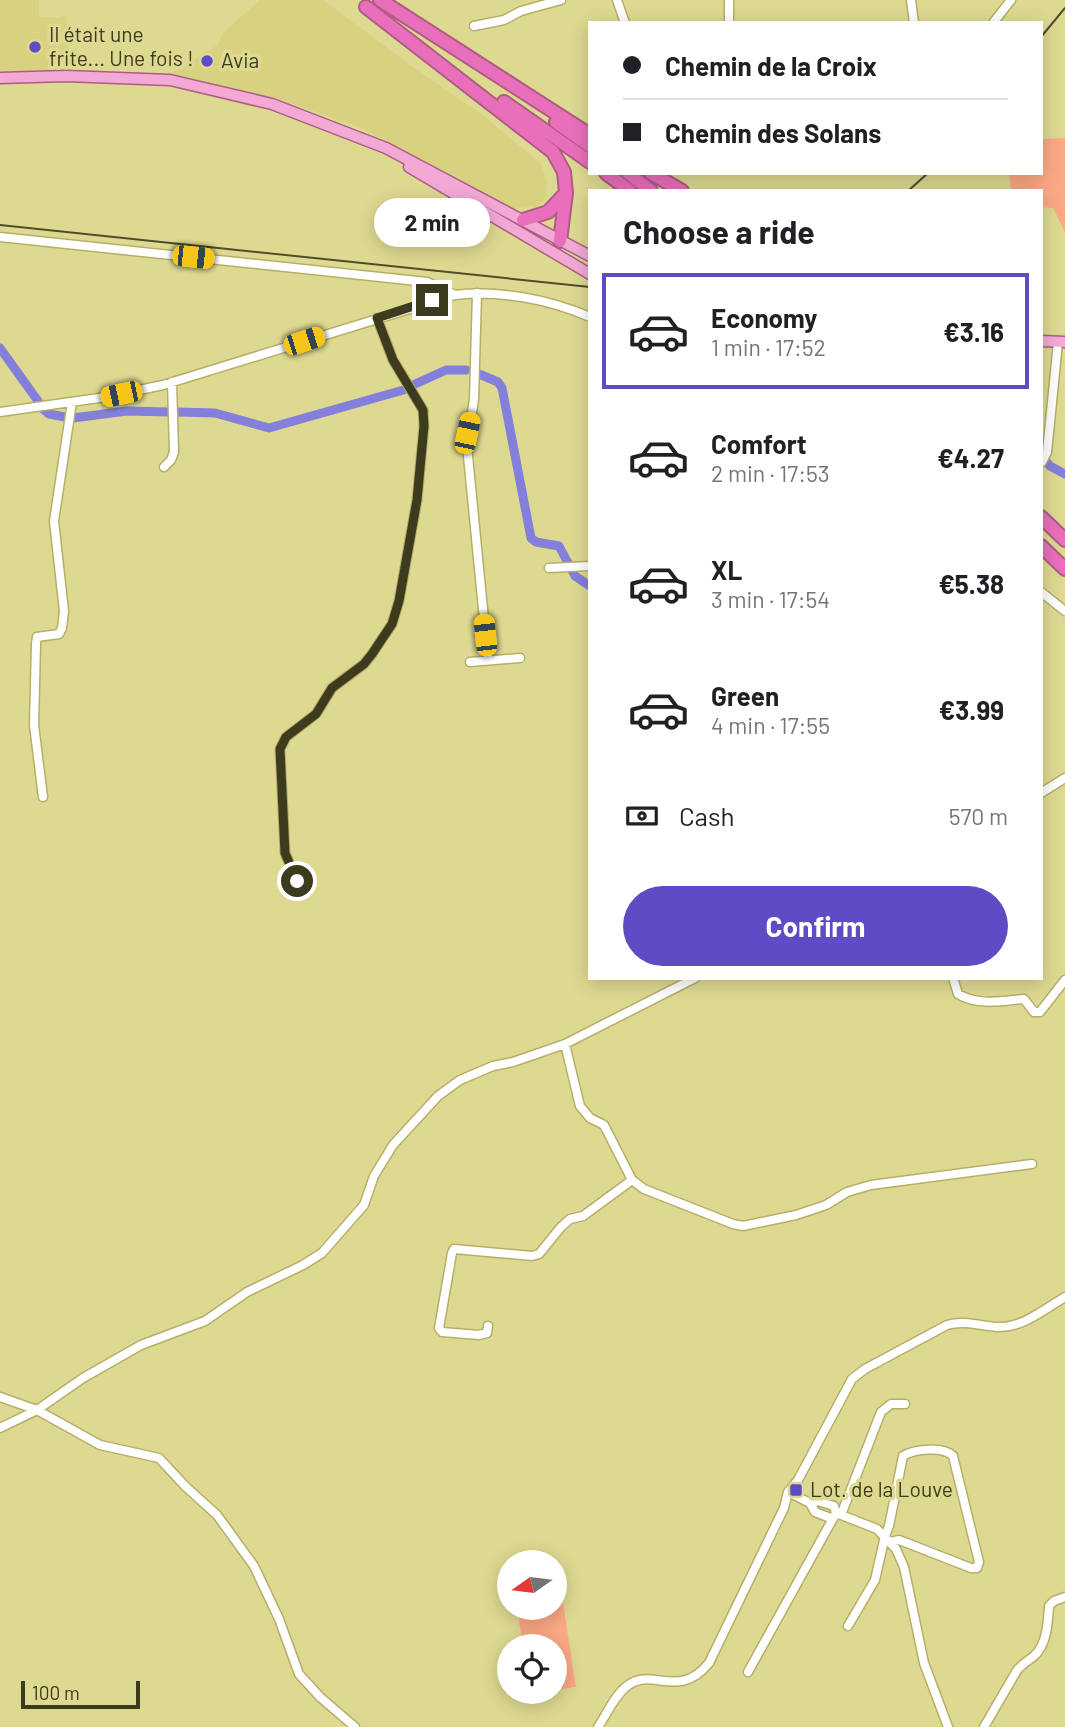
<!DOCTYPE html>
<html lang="en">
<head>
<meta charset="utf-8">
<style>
  :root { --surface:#fff; --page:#f2f2f2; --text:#202124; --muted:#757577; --line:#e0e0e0; --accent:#5e4cc5 }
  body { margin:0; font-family:Barlow,sans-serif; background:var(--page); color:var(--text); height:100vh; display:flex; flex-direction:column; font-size:26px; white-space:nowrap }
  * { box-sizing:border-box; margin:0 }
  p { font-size:23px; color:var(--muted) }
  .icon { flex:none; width:38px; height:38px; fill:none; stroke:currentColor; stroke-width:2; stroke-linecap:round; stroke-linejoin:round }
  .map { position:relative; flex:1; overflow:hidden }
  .details { position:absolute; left:588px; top:189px; width:455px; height:791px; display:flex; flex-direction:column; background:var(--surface); border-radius:0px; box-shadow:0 4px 18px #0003 }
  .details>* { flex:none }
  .hud { position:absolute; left:588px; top:21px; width:455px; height:154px; border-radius:0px; box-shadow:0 4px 18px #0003; display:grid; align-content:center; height:154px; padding:0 35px; background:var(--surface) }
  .needle { width:46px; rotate:256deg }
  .controls { position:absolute; left:497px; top:1550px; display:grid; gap:14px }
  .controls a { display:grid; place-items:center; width:70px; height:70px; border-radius:50%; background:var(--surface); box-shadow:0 4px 18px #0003; font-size:35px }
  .scale { position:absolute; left:21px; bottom:18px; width:119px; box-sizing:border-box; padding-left:7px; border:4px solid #3d3b1e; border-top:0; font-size:19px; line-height:24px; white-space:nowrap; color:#3d3b1e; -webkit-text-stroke:5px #ded991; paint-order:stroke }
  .end { position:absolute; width:32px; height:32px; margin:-16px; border:9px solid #3d3b1e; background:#fff; box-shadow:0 0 0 4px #fff }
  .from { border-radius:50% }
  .bubble { position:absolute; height:49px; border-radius:24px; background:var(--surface); box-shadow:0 4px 18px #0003; font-size:23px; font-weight:700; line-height:49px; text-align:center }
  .car { position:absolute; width:21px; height:42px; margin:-21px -10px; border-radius:9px; box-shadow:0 0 5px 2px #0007; background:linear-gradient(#f5c518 24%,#345 0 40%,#f5c518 0 76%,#345 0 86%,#f5c518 0) }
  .hud b { display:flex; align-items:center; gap:24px; height:66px; font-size:26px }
  .hud b+b { border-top:2px solid var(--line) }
  .hud i { width:18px; height:18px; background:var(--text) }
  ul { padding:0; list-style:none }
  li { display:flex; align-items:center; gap:21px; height:116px; margin:0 14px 10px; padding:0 21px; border:4px solid transparent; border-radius:0px }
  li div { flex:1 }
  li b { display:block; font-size:26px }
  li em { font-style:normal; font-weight:700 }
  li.on { border-color:var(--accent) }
  li>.icon { width:63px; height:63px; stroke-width:1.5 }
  h2 { padding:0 35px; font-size:32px; line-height:84px }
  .pay { display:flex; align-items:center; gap:18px; height:77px; padding:0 35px; font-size:26px }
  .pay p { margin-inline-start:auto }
  .button { display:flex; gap:14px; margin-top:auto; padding:14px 35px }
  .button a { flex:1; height:80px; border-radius:42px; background:var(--accent); color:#fff; font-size:28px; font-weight:700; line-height:80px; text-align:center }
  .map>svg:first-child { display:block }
</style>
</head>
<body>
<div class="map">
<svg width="1065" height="1727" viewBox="0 0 1065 1727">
  <rect width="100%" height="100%" fill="#ded991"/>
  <path fill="#d7d180" d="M0,0H39V17L59,18L66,15L70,69L0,71Z
    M260,0H323L414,68L484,116L541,164L547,181L546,198L536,207L514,208L364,129L282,100L171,73L218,45L223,33Z"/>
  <path fill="#fba984" d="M1041,133L1043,139L1065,138V232L1053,208L1041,207V191H1011L1009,173H1041Z
    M562,1597L576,1687L555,1690V1647H523L517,1608H555V1598Z"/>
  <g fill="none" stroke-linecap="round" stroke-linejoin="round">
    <path stroke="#857fdc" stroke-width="9" d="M0,348L38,401
      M479,374L498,382L502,388L531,538L536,542L559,546L575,576L590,586
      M413,385L446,370H466
      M43,409L49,414L65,417
      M177,412L215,413L269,428L407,389
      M73,418L127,411L169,412
      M1041,455L1050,466L1065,474"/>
    <g stroke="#b5af69" stroke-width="11">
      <path id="minor" d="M617,0L625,23
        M911,0L914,23
        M729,23V0
        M993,23L1011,0
        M474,26L504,20L521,11L561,0
        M0,237L427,282L455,295
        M417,283L424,286L432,300
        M477,293L474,399L467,446L488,660
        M0,412L106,397L163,385L455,295C500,290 548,299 590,317
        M1042,462L1047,452L1058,342
        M164,467L171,460L174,452L172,382
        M549,568L590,566
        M1041,592L1065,611
        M470,662L520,658
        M1041,793L1065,778
        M43,797L34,725L36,644L37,637L59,634L62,628L64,611L54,521L72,402
        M297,881L285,853L280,749L286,737L316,714L332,688L364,664L372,654L392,624L399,601L417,500L424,426L423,410L393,360L377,318
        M953,978L958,994C978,1006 1001,1001 1024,999L1034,1012H1040L1065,980
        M565,1044L580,1106L590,1118L604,1125L632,1180L644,1189L733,1224L743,1226L796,1215L826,1205L847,1192L871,1185L1032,1164
        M488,1326L487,1333L479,1335L442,1332L439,1328L452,1253L454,1249L532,1256L539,1254L561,1227L570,1219L583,1216L632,1180
        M0,1397L37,1410L100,1445L159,1458L185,1486L217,1515L254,1566L279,1619L299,1674L320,1697L355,1727
        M0,1428L37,1410L83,1378L141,1345L205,1321L247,1292L303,1265L322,1253L364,1205L374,1176L393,1145L438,1096L460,1080L493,1066L513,1062L565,1044L695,978
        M810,1503L815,1512L833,1519
        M836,1513L877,1529L896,1549L904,1567L924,1663L948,1727
        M841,1515L881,1412L891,1404H905
        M848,1626L875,1580L885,1536L889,1526L903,1456C914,1449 943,1446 953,1456L979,1562L977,1568H971L907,1543L899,1540L890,1542
        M748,1672L836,1513L834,1506L818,1501L810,1503L788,1492
        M598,1727C607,1714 614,1696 627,1686C652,1666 678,1701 709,1663L784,1508L788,1492L798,1480L852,1379L865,1369L947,1325C964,1320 981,1326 998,1327C1022,1328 1045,1309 1065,1297
        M984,1727L1016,1672C1021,1664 1027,1662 1034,1656C1047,1645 1048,1622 1049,1606L1054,1601L1065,1597"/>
    </g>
    <g stroke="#ad5d84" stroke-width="13">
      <path id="major" d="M0,78L66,76L170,80L272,104L386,148L590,256
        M409,167L590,274
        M1041,341L1065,342"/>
    </g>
    <g stroke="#ad5d84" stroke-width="16">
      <path id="highway" d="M380,0L590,135
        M366,7L553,152L564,172L566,193L560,241
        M504,102L590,162
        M556,122L590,146
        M606,173L630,191
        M628,173L651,191
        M651,173L682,191
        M523,220L548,212L566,193
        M1041,517L1065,540
        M1041,546L1065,569"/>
    </g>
    <use href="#minor" stroke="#fff" stroke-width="8"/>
    <use href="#major" stroke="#f2a9d6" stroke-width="10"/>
    <use href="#highway" stroke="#ea6fbb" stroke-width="12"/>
    <path stroke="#4e4c2a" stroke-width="2" d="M1041,37L1065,8
      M908,191L928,173
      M0,225L590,287"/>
  </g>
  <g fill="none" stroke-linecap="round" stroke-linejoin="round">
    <path stroke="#3d3b1e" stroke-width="9" d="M297,881L285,853L280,749L286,737L316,714L332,688L364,664L372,654L392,624L399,601L417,500L424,426L423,410L393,360L377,318L432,300"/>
  </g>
  <g fill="#5e4cc5" stroke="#ded991" stroke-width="2.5">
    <circle cx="35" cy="47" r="7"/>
    <circle cx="207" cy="61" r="7"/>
    <rect x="789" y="1483" width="14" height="14" rx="3.5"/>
  </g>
  <g text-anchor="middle" stroke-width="7" stroke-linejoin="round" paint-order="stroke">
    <g font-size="21" fill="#3d3b1e" stroke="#ded991" text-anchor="start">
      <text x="49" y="42">Il était une<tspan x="49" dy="24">frite... Une fois !</tspan></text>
      <text x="221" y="68">Avia</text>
      <text x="810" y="1497">Lot. de la Louve</text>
    </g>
  </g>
</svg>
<div class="controls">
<a><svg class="needle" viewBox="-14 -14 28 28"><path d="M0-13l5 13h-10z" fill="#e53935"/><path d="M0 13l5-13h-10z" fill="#757577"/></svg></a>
<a><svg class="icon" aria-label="locate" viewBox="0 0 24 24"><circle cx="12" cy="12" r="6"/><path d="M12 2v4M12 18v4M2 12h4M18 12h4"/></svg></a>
</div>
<div class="scale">100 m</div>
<i class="end from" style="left:297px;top:881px"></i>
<i class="end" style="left:432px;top:300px"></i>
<div class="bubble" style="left:374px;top:198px;width:116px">2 min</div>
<i class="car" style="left:193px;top:257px;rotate:96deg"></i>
<i class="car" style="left:304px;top:341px;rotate:72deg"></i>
<i class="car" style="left:121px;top:394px;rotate:258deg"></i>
<i class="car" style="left:467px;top:433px;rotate:12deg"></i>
<i class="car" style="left:485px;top:635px;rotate:354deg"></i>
<div class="hud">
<b><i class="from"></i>Chemin de la Croix</b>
<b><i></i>Chemin des Solans</b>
</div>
<section class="details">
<h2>Choose a ride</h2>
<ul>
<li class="on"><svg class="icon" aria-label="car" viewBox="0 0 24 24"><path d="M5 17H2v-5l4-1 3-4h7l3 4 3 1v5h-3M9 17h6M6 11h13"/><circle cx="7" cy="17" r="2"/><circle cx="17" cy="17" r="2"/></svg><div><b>Economy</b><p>1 min · 17:52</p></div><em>€3.16</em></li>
<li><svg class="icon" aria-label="car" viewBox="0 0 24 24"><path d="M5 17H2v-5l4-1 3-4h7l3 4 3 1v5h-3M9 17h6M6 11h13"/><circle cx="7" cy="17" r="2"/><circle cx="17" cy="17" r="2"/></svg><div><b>Comfort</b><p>2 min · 17:53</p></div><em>€4.27</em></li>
<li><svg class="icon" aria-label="car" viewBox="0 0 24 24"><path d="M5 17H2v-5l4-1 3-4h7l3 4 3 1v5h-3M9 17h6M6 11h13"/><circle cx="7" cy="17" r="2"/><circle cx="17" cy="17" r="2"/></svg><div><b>XL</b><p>3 min · 17:54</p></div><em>€5.38</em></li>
<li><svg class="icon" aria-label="car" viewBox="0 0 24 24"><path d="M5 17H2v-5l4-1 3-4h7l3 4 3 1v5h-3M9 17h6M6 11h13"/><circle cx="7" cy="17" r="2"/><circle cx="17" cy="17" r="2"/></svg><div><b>Green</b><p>4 min · 17:55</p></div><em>€3.99</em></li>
</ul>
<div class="pay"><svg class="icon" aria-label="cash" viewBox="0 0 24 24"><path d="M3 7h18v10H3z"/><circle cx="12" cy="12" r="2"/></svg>Cash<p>570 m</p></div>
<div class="button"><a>Confirm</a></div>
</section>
</div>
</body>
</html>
